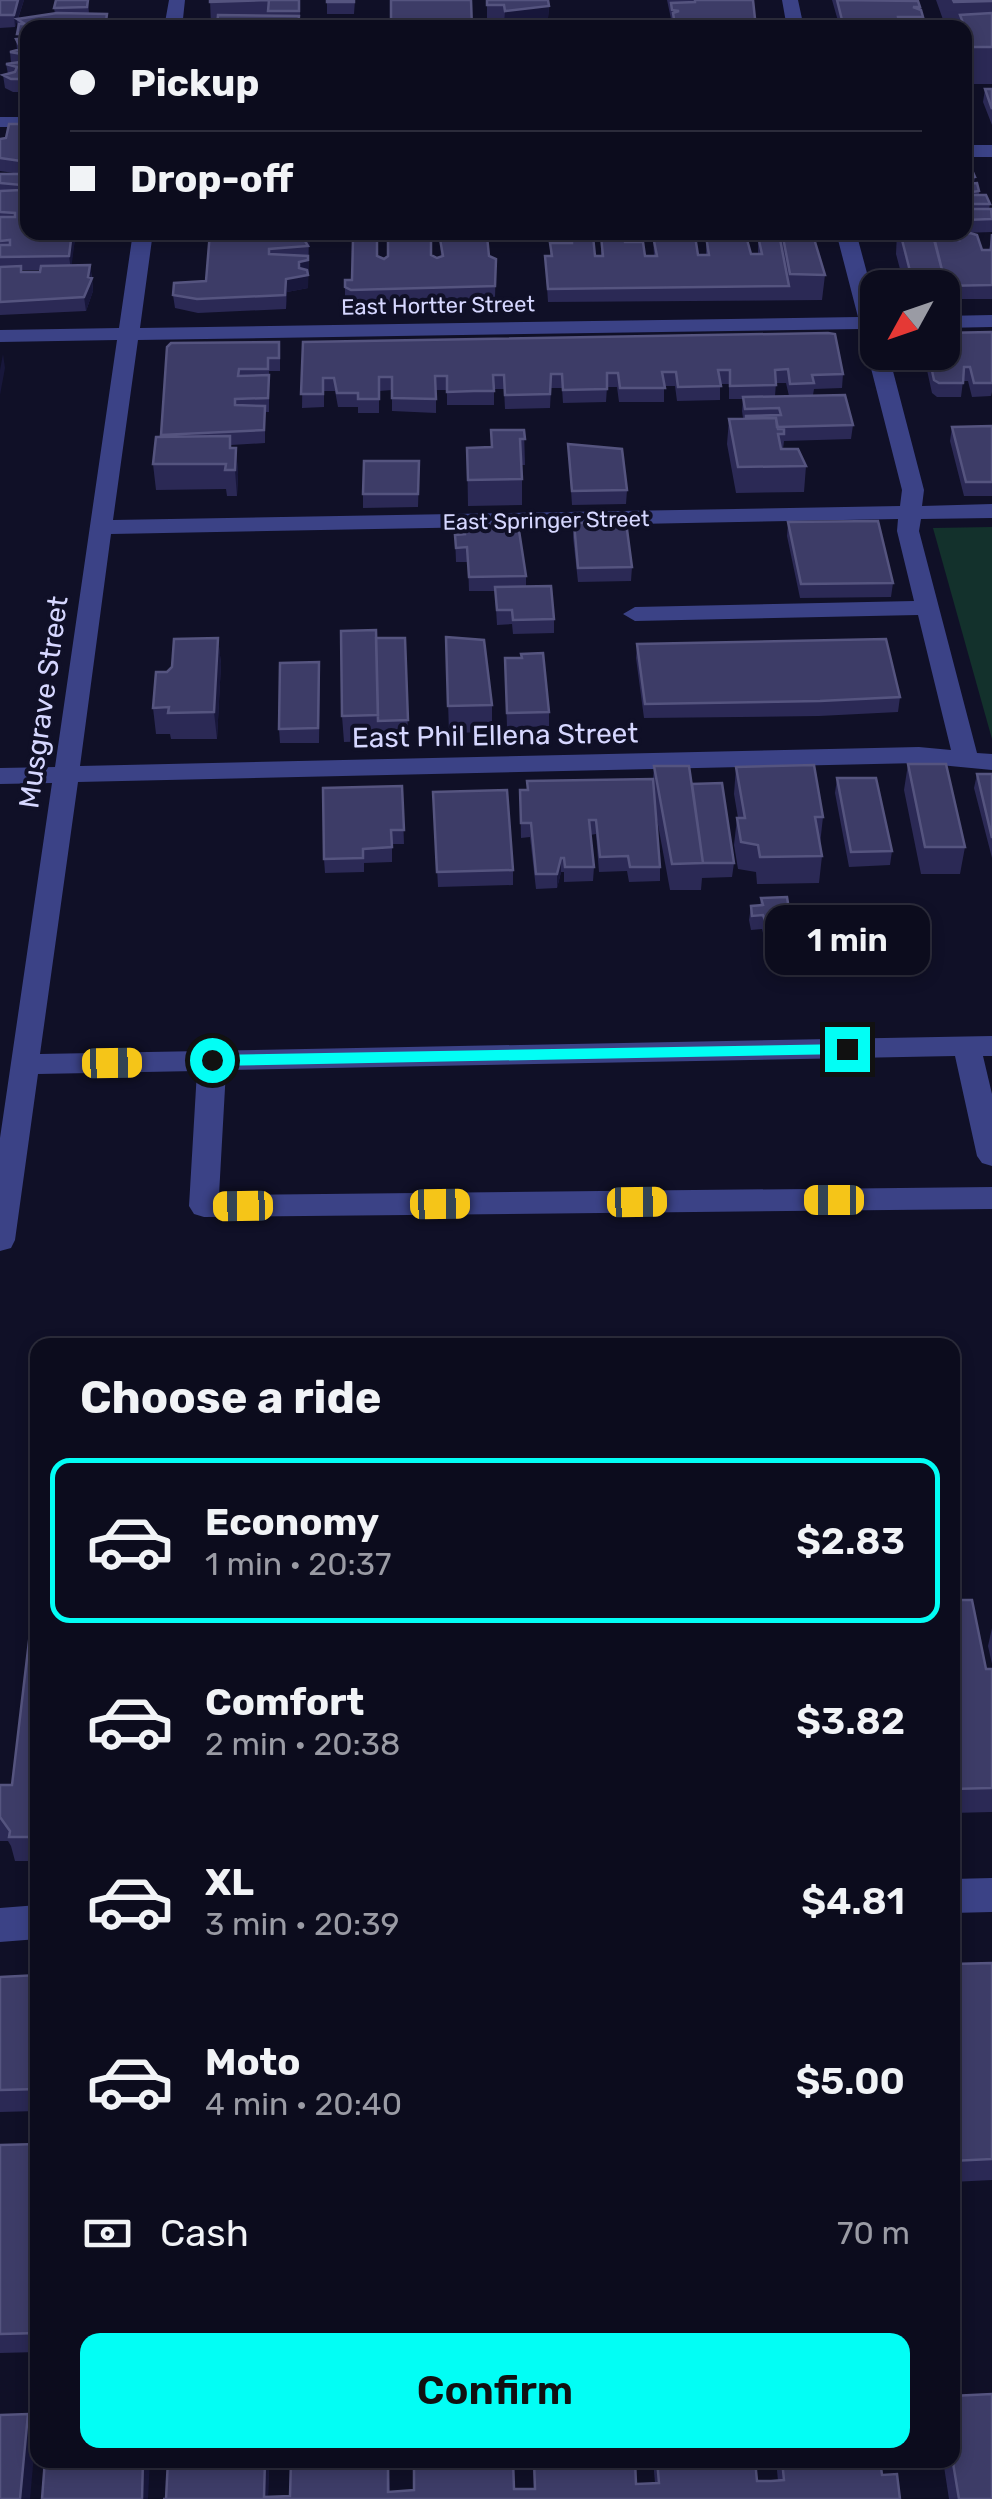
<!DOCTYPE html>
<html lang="en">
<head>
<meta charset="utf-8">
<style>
  :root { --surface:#0c0c1d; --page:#151526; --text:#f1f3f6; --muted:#9a9ba4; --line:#2c2c3b; --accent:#02fef5 }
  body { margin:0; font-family:Rubik,sans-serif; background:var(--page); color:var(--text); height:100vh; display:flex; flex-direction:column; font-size:38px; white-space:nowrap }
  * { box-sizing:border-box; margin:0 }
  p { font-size:32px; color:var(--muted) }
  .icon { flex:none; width:55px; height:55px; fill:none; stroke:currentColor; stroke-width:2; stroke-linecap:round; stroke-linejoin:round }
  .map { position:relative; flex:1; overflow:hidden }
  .details { position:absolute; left:30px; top:1338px; width:930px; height:1130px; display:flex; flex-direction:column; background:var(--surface); border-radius:20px; box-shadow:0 5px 15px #0003,0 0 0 2px var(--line) }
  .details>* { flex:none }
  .top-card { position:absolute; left:20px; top:20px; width:952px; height:220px; border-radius:20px; box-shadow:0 5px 15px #0003,0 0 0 2px var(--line); display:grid; align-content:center; height:220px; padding:0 50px; background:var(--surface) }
  .needle { width:65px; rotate:230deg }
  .fabs { position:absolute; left:860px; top:270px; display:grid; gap:20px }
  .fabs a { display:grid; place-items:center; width:100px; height:100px; border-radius:20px; background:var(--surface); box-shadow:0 5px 15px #0003,0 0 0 2px var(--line); font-size:50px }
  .end { position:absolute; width:45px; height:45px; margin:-22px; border:12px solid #02fef5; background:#111; box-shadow:0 0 0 5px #111 }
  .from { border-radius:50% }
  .bubble { position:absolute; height:70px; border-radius:20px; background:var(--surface); box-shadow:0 5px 15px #0003,0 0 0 2px var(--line); font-size:32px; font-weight:600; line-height:70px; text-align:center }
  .car { position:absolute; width:30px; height:60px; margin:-30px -15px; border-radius:12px; box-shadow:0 0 8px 2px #0007; background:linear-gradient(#f5c518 24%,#345 0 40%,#f5c518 0 76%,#345 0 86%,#f5c518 0) }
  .top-card b { display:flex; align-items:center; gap:35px; height:95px; font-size:38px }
  .top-card b+b { border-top:2px solid var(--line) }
  .top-card i { width:25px; height:25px; background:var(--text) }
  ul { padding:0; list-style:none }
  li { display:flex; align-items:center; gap:30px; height:165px; margin:0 20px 15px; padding:0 30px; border:5px solid transparent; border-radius:20px }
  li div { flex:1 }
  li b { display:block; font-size:38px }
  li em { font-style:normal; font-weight:600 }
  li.selected { border-color:var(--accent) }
  li>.icon { width:90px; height:90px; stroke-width:1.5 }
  h2 { padding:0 50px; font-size:45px; line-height:120px }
  .pay { display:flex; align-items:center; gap:25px; height:110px; padding:0 50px; font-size:38px }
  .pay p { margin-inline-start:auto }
  .cta { display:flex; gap:20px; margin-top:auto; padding:20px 50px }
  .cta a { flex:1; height:115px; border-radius:20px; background:var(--accent); color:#111; font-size:40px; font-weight:600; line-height:115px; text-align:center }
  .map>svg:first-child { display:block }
</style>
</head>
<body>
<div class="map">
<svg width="992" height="2499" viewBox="0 0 992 2499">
  <rect width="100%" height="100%" fill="#101027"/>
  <path fill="#13312c" d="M992,527V739L933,528Z"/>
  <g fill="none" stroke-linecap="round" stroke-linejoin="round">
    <path fill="#3b4286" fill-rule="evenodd" d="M169,0H185L182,28H164Z
      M782,0H798L804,28H787Z
      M0,117H28V127H0Z
      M965,145H992V157H965Z
      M133,232H153L140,328L858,317L836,232H856L878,314V352H888L924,490L922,506L992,504V518L921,519L919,531L977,753L992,754V770L919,763L78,782L40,1054L992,1036V1056H983L992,1094V1166L982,1163L977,1156L955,1056L226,1070L219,1195L992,1187V1209L204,1217L194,1214L189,1206L197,1071L38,1074L15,1240L11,1248L0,1251V1138L52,783L0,784V768L55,767L117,340L0,342V330L119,328ZM861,329L902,490L900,506L113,520L138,340ZM898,519L897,531L914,601L635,607L623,614L635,621L918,615L951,750L919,747L80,766L111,534Z
      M992,315V327L942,328V316Z
      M992,1878V1912L952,1913V1879Z
      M38,1905V1939L0,1942V1908Z"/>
  </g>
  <path fill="#2b2955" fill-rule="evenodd" d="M0,0H24L18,19L55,14L54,8L88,0L89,14H107L108,28H28V92H13L5,88L3,75L8,74L6,64L11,63L10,52L17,50L16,39H18L17,21L15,27L0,28Z
    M210,0H300V28L211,25Z
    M327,0H355L354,14H327Z
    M487,0L549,6L548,18L504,23V18H487Z
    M667,0H753L756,28H673Z
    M832,0H916L920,7L922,21L926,28H840Z
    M936,0H992V84H967L965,78V28H946Z
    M985,89H992V125L983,102Z
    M28,124V232H76L71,265H90L92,278L93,291L86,311L0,315V174H20L0,171V139L6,138ZM22,270H40V272H22Z
    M965,159L972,167L975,177L974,183L979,191V195L990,204L989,209L992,213V232L933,234L934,238L957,240L958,236L982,250H989L992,234V299H942V288H905L896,254L897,232H965Z
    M210,232H309L308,288L287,292L286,309L198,313L175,308L173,295L206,281Z
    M777,232H812L825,275L822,300L548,302L545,256H550V243L595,256H601V236L625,242L645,256H654L653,236L698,255H706V236L728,240L751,254H758V236L765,239H776Z
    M413,238L431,255L437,258L441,257L440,239L496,259L495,299L352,304L345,300V280H352L377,256L384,259Z
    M992,332V392L991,396L972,397L968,381H963L961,397H937L932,393L923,352H942Z
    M828,333L843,374L842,388L814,389L813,395L853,425L851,439L784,441L783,449L806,466L804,492L736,493L727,444L729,419L743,418L742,411L743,399H729V384H720V400L677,401L675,386H664V402H619L617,387H607L606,402L563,403L562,388H551L550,408L505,409L504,389H494V405H447V390H436V413L392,411V390L379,391V413H358V407H338L335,391H324V407L302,408L303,342ZM776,383H786L789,396H775Z
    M167,347L280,356V371H269V412H265V443L231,445V448H236L238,474L237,496H227L226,489L156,490L153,464L161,437Z
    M992,426V496H964L950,441L952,427Z
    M524,430L525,465H522V505L468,506L467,448L491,447Z
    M568,444L627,490L626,504L572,505Z
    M419,475L418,507L363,508V494Z
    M788,522L893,583L891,597L800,598L787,536Z
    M574,523L632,567L631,581L578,582L573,537Z
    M455,535L526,576V586L554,619V633L513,634L512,624L497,625L495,591H469L468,562H456Z
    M446,637L492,705V732L449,733Z
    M218,638L221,664L217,739H171L170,734H156L153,708L167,672Z
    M376,638H405L408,735H379V741L344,742L342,716Z
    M637,644L900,697L898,712L819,716L644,718L636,658Z
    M505,658L549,712V726L507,728Z
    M320,677L319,743H280L279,729Z
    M908,764L965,847L960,874H921L904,790Z
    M654,766L692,784L734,863L732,877L702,878L701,890H670L656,814L660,867V881L629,882L627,871L599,872L596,834L590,835L594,867L593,881L564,882V872H561L557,888L536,889L530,837L521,838L520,790H527V781L653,779Z
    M736,767L823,817L820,844L822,856L819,883L757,884L756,872L738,869L734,845L737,818H738L734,794Z
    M977,774H992V858L974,788Z
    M837,778L892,851L890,865L849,867L835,793Z
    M402,786L404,844H392V862L364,863V872L325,873L324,859Z
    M433,792L513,870V885L438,887Z
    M761,898L791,922L790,936L764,937L762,929L751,930L749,920L751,906L760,905Z
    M38,1565V1861H15L11,1846L8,1841H0V1785H12Z
    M952,1600L986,1669H992V1812L952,1813Z
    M992,1628V1664L988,1646Z
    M992,1963V2180L952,2182V1964Z
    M38,1975V2111L0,2112V1977Z
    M38,2144V2352L0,2353V2145Z
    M269,2460L268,2497L290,2496L389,2460L390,2492L534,2489L533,2460H635L636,2484L655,2483L653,2460H755L757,2481H778L776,2460H880L882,2475L900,2499H166Z
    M943,2460H952L992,2499H949Z"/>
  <path fill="#18173b" d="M18,0H24L15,27L14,15Z
    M549,6L548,18L504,23L505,11Z
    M72,232H76L71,270L69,256Z
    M309,232L310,246H301V234Z
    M308,260L309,274L300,276L308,275V288L287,292L286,309V279L299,262Z
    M90,265L93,291L86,311L84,297Z
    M3,354L5,368L0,395V370Z
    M236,448L238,474L237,496L235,470Z
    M218,638L221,664L217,739L214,712Z
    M561,858V872L557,888V874Z
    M28,2414L36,2433L30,2499H20Z
    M143,2460H150L148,2499H142Z
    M265,2460H269L268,2499H264Z"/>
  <path fill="#3d3c67" stroke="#55547f" stroke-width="2.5" d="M0,0H18L14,15H0Z
    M56,0H88L87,7L54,8Z
    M210,0H268L210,2Z
    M269,0H299V11H268Z
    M327,0H354V2H327Z
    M391,0H471L472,28H391Z
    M487,0H548L549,6L505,11L504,5H487Z
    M695,0H753L756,28H676V24L700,21L674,19L673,13L679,11L672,10L671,3L695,2Z
    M837,0L918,1L920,7H913L921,10L923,17H898L899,22L924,21L926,28H844Z
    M953,0H991L992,1L954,2Z
    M57,13L107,14L105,28H28V34H17L19,24H25L17,19Z
    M992,13V47H972L960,15Z
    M218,15L299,16L298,28H217Z
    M28,38V55L10,52L21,49L16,39Z
    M28,61V79H11L3,75L15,72L17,67L6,64Z
    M985,89H992V109Z
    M9,124H28V162L0,158V139L6,138Z
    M965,159H969L972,167L965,168L972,170L975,177L965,178Z
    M0,174H28V232H72L69,256L0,257V245H10V240L0,241V217H15V213L0,212V191L21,190L22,185L0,183Z
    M977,183L979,191L972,192L973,195H986L990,204H965V184Z
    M965,209H991L992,219L965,220Z
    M210,232H308L301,234L308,246L269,249V254L308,256V260L299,262V268L307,270L308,275L286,279L285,295L197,299L173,295L174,283L206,281Z
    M413,232H431V255L437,258L443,256L440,239L487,236L489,256L496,259L495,286L351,290L345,287V280H352L353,239L377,238V256L384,259L388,256V239L413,238Z
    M782,232H812L825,275L790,274Z
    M900,232H932L943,274L911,275Z
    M970,233L977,235L982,250H991L992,234V285L942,286L943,274L934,237L959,240L958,236Z
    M572,236H593L595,256H603L601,236H624L625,242H643L645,256H657L653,236H695L698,255H709L706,236H727L728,240L746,236L751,254H762L758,236H764L765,239H780L789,286L548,289L545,256H552L550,243H572Z
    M90,265L88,277L92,278L84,297L0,302V267L21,266V272H40L41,266Z
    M992,332V383H974L970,367H964L963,383H939L934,380L928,352H942V333Z
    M828,333L835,334L843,374L812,375L814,383L790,384L788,369L775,370L776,385L730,386V370H718L721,386L678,387L676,372H662L665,388H620L618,373H607V389L563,390L562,374H551L550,394L505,395L504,375H493L494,391H474L447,392V376H435L436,399L392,398V377H379V399H358V393H337L334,378H323V394H301L303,342Z
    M279,342V358H268V369H239L238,376L269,375L268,398L235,399V405L265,406L264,430L161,435L167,347L171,343Z
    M845,395L853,425L777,427L776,418H746V416L781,415L779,408L745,409L743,397Z
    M776,418L778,429H784V434H778L781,449H798L806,466L738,467L729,419Z
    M992,426V482H966L952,427Z
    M491,430H524L525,439H520L522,479L468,480L467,448L492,447Z
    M230,436V448H236L235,470H225L226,464H153L156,437Z
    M568,444L622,449L627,490L572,491Z
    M364,461H419L418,494H363Z
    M878,521L893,583L801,584L788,522Z
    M626,522L632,567L578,568L574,523Z
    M518,524L526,576L469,577L467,547L456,548L455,535L465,534V525Z
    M551,586L554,619L513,620L512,610H497L495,587Z
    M376,630L378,715L342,716L341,631Z
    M446,637L484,640L492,705L448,706Z
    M218,638L214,712L168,713L169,707L153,708L156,672H167L172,667L174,639Z
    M376,638H405L408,720L378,721Z
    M886,639L900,697L820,701L645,704L637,644Z
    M543,653L549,712L507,713L505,658H522L521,654Z
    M319,662L318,728L279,729L280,663Z
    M908,764H946L965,847H925Z
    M814,765L823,817H815L822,856L760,857L758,845L741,842L737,818H745L736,767Z
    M654,766H689L703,863L672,864Z
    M977,774H992V838Z
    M837,778H876L892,851L851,852Z
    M653,779L660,867H630L628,856L600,857L596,820H589L594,867H565L564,858H561L557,874H536L531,823H521L520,790H528L527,781Z
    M722,783L734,863H703L692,784Z
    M402,786L404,830H391L392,847L363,849V858L324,859L323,788Z
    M507,790L513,870L437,872L433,792Z
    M787,897L791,922L766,923L763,915L752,916L751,906L763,905L761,898Z
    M38,1565V1837H9L10,1831L0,1817V1785H12Z
    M952,1600H972L986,1669H992V1788L952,1789Z
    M992,1963V2159L952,2161V1964Z
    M38,1975V2089L0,2090V1977Z
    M38,2144V2333L0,2334V2145Z
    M992,2394V2499H959L952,2457V2396Z
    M28,2414L20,2499H0V2415Z
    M45,2460H143L142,2499H42Z
    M168,2460H265L264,2497L290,2496L291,2460H388V2492L414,2490V2460H513L514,2489H535L534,2460H635L636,2484L659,2483L657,2460H755L757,2481H771L784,2480L782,2460H880L882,2475L897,2474L900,2499H163H166Z"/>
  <path fill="#02fef5" d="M847,1044L855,1049L847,1054L212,1066L204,1060L212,1055Z"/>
  <g text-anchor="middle" stroke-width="8" stroke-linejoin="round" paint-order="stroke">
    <g font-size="22" fill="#d6d7ff" stroke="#101027">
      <text transform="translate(438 305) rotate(-1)" y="8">East Hortter Street</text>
      <text transform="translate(546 520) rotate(-1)" y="8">East Springer Street</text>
    </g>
    <g font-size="28" fill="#d6d7ff" stroke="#101027">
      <text transform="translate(43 702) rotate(-82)" y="10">Musgrave Street</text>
      <text transform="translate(495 735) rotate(-1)" y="10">East Phil Ellena Street</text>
    </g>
  </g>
</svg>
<div class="fabs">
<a><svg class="needle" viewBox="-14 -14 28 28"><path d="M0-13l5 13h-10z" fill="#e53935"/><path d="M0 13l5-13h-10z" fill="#9a9ba4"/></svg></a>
</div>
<i class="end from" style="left:212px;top:1060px"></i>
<i class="end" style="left:847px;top:1049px"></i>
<div class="bubble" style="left:765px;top:905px;width:165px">1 min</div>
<i class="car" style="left:112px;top:1063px;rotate:89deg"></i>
<i class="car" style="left:834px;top:1200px;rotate:270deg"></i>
<i class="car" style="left:637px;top:1202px;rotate:89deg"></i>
<i class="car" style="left:440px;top:1204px;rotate:89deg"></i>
<i class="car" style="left:243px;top:1206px;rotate:269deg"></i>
<div class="top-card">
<b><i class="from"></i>Pickup</b>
<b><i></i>Drop-off</b>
</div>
<section class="details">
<h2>Choose a ride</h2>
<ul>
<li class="selected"><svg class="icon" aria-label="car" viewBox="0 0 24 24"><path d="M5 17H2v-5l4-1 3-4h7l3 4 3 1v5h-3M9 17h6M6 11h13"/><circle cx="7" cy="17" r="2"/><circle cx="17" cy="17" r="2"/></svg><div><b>Economy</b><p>1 min · 20:37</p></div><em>$2.83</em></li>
<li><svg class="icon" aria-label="car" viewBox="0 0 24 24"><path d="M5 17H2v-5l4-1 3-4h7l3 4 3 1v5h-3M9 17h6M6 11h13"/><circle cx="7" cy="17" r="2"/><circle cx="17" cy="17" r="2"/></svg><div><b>Comfort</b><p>2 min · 20:38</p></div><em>$3.82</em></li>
<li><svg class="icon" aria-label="car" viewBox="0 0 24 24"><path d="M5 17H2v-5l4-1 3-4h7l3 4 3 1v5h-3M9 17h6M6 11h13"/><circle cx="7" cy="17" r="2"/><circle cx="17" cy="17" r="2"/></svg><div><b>XL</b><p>3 min · 20:39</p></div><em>$4.81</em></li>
<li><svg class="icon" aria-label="car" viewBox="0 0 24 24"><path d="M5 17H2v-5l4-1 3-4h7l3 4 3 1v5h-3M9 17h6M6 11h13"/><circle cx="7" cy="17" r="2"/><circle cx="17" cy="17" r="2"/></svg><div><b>Moto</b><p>4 min · 20:40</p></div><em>$5.00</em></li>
</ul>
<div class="pay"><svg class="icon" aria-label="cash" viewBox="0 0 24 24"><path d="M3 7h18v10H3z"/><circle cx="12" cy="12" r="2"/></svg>Cash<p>70 m</p></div>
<div class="cta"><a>Confirm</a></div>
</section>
</div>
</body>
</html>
